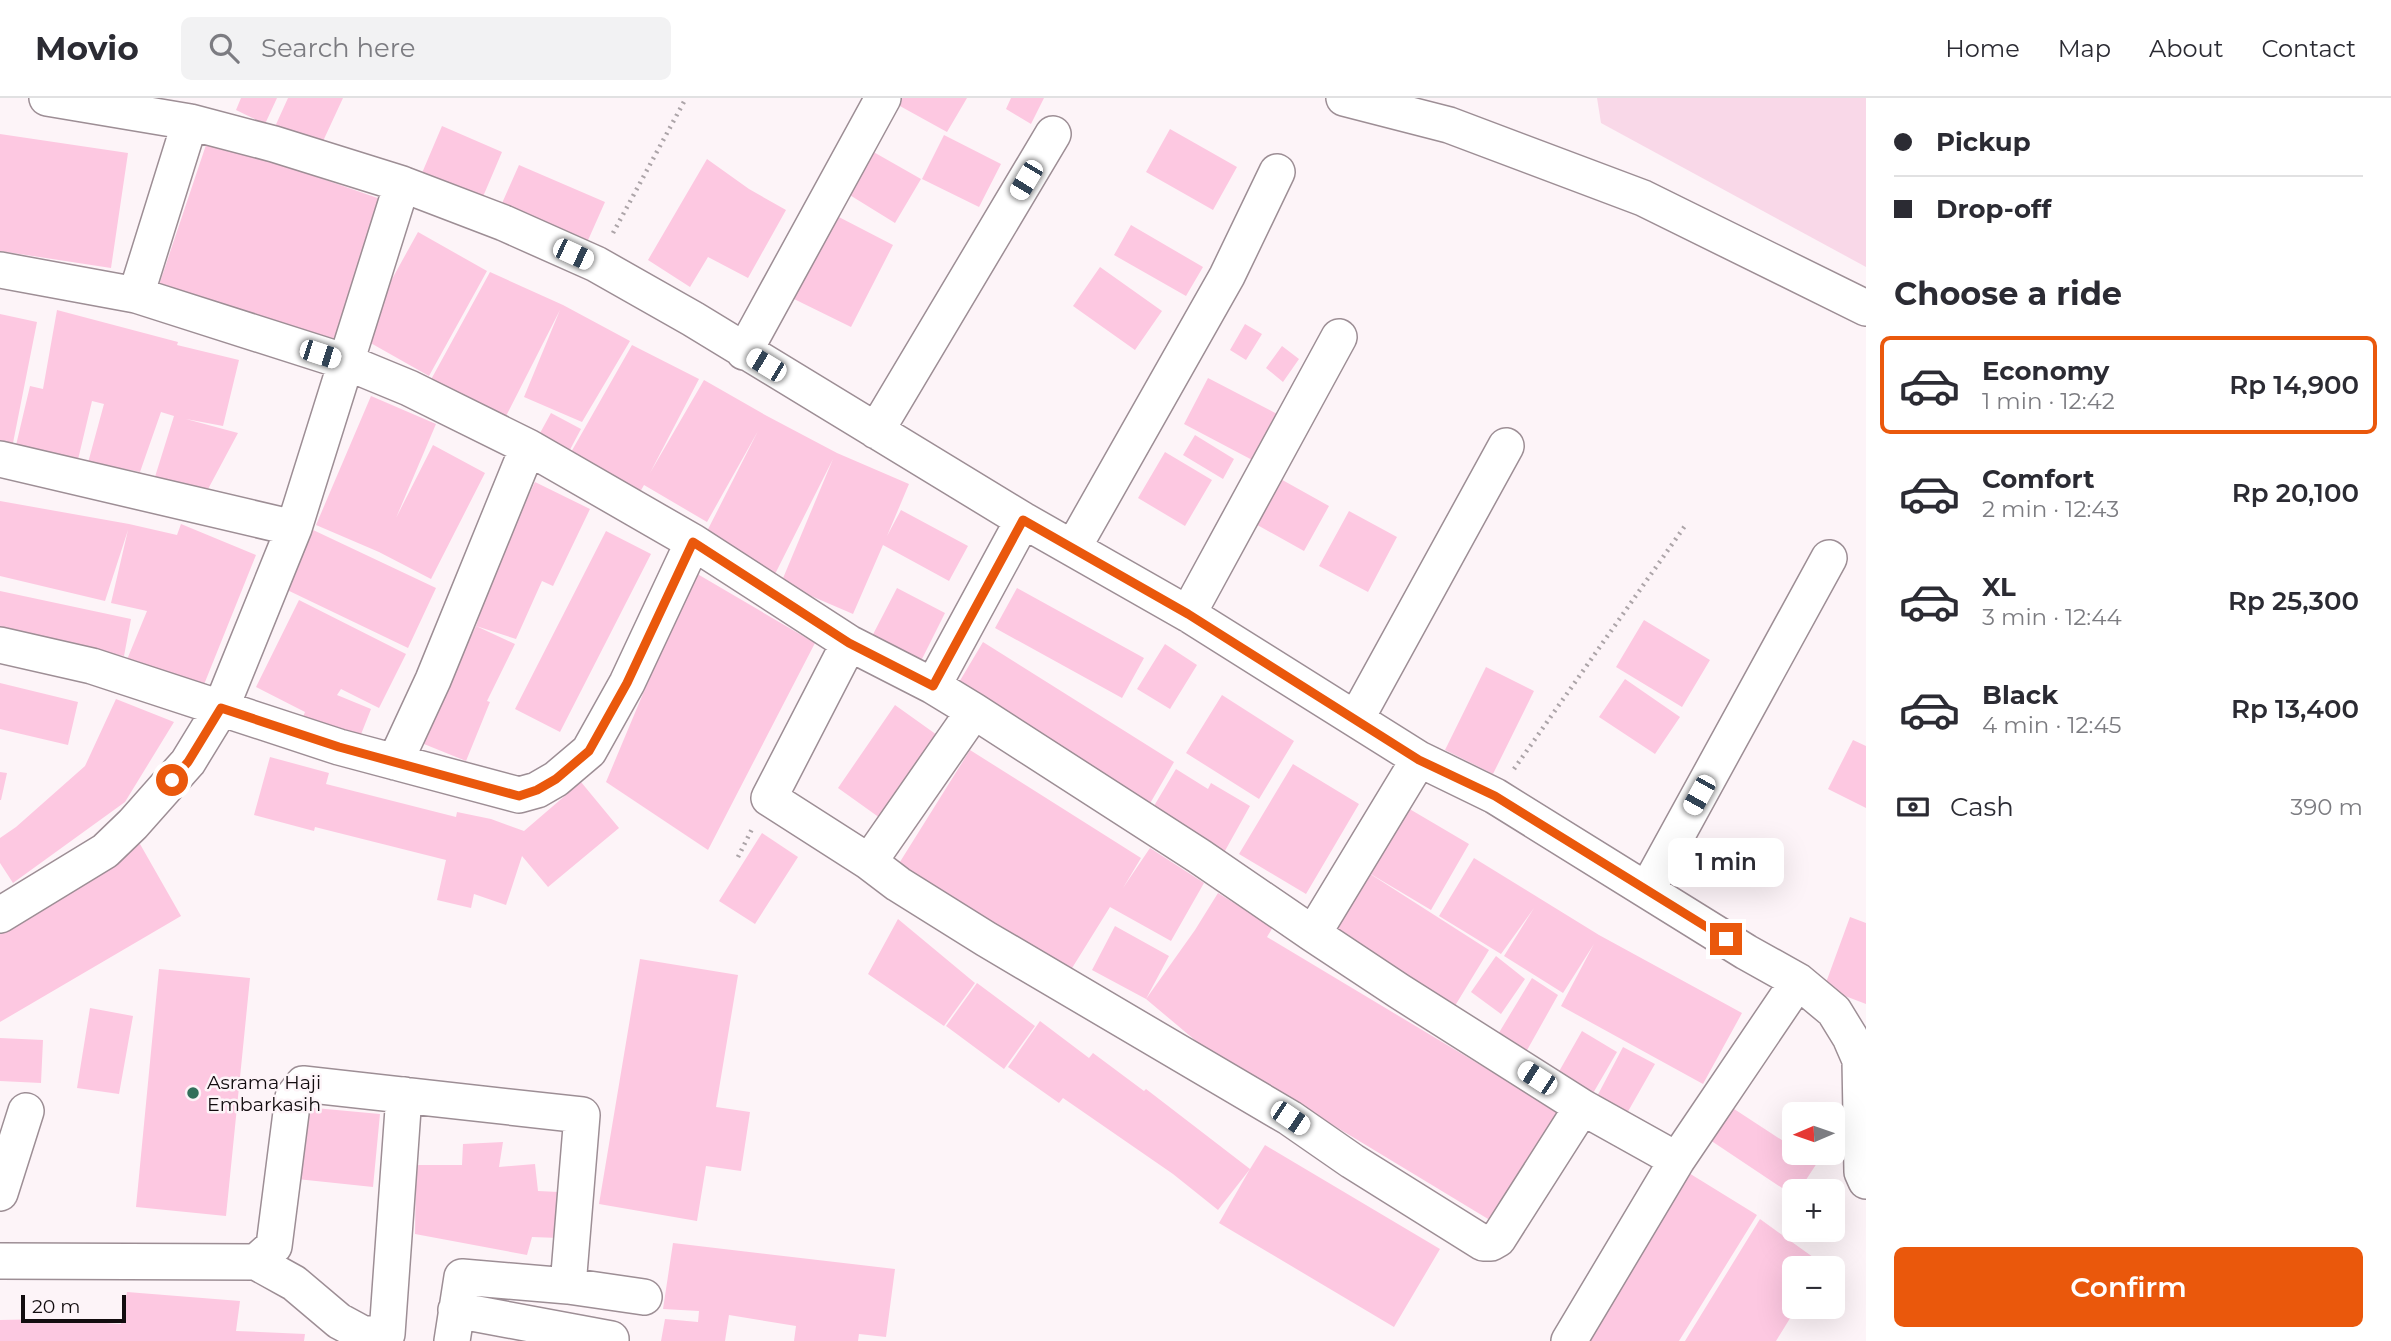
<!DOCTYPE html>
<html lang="en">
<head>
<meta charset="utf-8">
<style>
  :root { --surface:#fff; --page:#f2f2f3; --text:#2b2b33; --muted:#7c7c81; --line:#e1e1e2; --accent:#ea580c }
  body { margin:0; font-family:Montserrat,sans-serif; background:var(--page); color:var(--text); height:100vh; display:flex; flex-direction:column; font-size:26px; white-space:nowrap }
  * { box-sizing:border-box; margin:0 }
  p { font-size:23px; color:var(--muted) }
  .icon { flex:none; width:38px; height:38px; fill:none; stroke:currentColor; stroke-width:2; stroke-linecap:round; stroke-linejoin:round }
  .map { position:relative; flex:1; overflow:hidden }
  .details { display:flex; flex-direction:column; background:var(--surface); width:525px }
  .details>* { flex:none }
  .hud { display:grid; align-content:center; height:154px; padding:0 28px; background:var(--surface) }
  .needle { width:46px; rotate:268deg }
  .fabs { position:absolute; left:1782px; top:1004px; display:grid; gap:14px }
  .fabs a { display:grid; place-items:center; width:63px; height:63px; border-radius:10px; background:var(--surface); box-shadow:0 7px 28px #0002; font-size:35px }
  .scale { position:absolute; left:21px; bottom:18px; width:105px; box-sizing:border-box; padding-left:7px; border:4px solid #120c0f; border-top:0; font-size:19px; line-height:24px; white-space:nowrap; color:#120c0f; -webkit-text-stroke:5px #fdf4f8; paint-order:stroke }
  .end { position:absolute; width:32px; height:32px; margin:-16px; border:9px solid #ea580c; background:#fff; box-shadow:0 0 0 4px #fff }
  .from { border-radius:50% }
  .bubble { position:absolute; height:49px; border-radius:10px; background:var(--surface); box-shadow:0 7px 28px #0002; font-size:23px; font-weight:600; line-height:49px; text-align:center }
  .car { position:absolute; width:21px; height:42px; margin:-21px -10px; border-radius:9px; box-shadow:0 0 5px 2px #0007; background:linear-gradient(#fff 24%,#345 0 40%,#fff 0 76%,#345 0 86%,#fff 0) }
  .hud b { display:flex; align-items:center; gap:24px; height:66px; font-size:26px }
  .hud b+b { border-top:2px solid var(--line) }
  .hud i { width:18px; height:18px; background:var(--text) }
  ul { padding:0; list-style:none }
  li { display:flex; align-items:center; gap:21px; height:98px; margin:0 14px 10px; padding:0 14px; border:4px solid transparent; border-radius:10px }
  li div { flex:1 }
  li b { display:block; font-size:26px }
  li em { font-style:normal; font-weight:600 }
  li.selected { border-color:var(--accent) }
  li>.icon { width:63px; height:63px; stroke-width:1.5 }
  h2 { padding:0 28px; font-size:32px; line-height:84px }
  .pay { display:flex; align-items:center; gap:18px; height:77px; padding:0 28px; font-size:26px }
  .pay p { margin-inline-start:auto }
  .primary-button { display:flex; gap:14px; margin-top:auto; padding:14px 28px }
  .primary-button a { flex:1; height:80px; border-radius:10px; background:var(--accent); color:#fff; font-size:28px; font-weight:600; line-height:80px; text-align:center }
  header { display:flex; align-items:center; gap:42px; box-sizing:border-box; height:98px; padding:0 35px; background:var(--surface); border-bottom:2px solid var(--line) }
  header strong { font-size:33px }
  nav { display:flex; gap:38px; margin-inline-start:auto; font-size:24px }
  .search { width:490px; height:63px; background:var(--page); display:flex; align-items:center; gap:18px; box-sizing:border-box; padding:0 24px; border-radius:10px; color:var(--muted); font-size:26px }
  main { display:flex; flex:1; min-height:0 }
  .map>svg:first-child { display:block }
</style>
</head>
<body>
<header>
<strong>Movio</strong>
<div class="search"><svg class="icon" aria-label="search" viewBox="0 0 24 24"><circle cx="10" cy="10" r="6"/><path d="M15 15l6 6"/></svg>Search here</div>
<nav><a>Home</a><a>Map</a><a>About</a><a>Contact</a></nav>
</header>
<main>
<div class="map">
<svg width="1866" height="1243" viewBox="0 0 1866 1243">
  <rect width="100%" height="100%" fill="#fdf4f8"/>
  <path fill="#f9d8e8" d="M1597,0H1866V169L1601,25Z"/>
  <path fill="#fdc8e1" d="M241,0H277L265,26L236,12Z
    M288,0H343L318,54L273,33Z
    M890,0H967L947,34L889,2Z
    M1011,0H1044L1031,26L1006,11Z
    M442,28L502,54L482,101L422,75Z
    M1170,31L1237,69L1213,112L1146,74Z
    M0,36L128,55L111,170L0,153Z
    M944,37L1001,66L979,109L922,81Z
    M208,41L389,104L333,254L158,190Z
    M863,48L921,81L895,125L840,91Z
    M707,61L749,91L786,112L748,180L708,159L690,189L648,162Z
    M519,67L605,104L585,149L499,112Z
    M835,117L893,147L851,229L794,201Z
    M1131,127L1203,169L1186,198L1114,157Z
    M418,134L487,173L429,278L360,239Z
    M1100,169L1162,213L1135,252L1073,208Z
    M490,174L563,207L630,243L582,324L524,299L560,212L502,326L428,287Z
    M57,212L178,244L177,247L239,262L223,328L186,321L238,335L207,393L154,382L174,318L161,314L140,374L120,370L119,390L86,372L104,306L92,303L75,374L13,360L30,288L43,291Z
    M0,216L37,224L12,350L0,347Z
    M1245,226L1262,236L1246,262L1230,252Z
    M632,247L699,281L650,375L704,282L767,318L837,355L909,386L887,438L901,412L968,448L949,483L883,447L853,516L781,485L833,361L773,480L702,443L758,333L707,424L644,387L640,394L570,356Z
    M1282,248L1299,261L1283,284L1266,270Z
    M1208,280L1281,318L1256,364L1184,326Z
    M371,298L436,326L396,420L433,347L485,375L431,481L379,454L316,427Z
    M551,315L581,331L564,363L534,346Z
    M1195,337L1234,361L1223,381L1183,357Z
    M1165,354L1212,382L1185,428L1138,400Z
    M1277,379L1329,408L1304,453L1252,424Z
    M535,384L590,411L553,488L542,483L516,541L476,528L515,546L487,603L490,604L466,663L419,644L476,528L498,461Z
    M0,403L129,426L177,437L181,426L256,457L201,594L126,564L147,513L111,505L128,432L105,503L0,478Z
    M1349,413L1397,439L1368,494L1319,468Z
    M311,431L436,490L408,550L283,490Z
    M606,433L651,456L560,634L515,611Z
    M694,474L815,545L708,752L606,684Z
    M897,490L945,515L916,573L867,548Z
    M1017,490L1144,560L1122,600L995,530Z
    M0,493L131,521L124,558L0,534Z
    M299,502L406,556L379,610L341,591L337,597L371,611L356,649L300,627L305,614L256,589Z
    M1644,522L1710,562L1682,609L1616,569Z
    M983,544L1174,664L1148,709L955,591Z
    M1165,546L1197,567L1170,611L1137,591Z
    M1486,569L1534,593L1493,676L1445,652Z
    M1625,581L1680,619L1655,656L1599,619Z
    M0,585L78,604L68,647L0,631Z
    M1222,597L1294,643L1259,701L1186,655Z
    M116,601L174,624L125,704L13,785L0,765V740L16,729L85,668Z
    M895,607L937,637L880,720L838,690Z
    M1853,642L1866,648V710L1828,691Z
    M970,652L1141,760L1123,790L1150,750L1204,785L1171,843L1110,809L1064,883L893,775Z
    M270,659L329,675L326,686L456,719L457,714L491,721L524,733L581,684L619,730L548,789L522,758L506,807L474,796L471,810L437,802L446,762L315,729L314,733L254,717Z
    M1293,666L1359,706L1306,796L1239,756Z
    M1176,671L1208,691L1211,685L1250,708L1221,760L1151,713Z
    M0,674L7,675L1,702H0Z
    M1396,703L1469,746L1431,812L1364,772L1489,852L1450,916L1321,833Z
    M762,735L798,759L755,826L719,803Z
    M140,746L181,818L0,924V828Z
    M1474,760L1599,837L1742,915L1703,986L1561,908L1594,846L1563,895L1504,858L1534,810L1501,856L1439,818Z
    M1218,795L1273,829L1267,839L1564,1017L1498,1127L1202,948L1146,901L1195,832Z
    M1850,819L1866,825V906L1824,890Z
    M898,821L975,885L944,928L868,876Z
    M1115,828L1169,858L1146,901L1092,872Z
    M1496,858L1525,881L1501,916L1471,894Z
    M640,861L738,877L716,1009L750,1014L741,1073L706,1068L697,1123L599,1106Z
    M159,871L250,880L226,1118L136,1109Z
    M1532,880L1558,897L1526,954L1497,938Z
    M977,885L1035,928L1004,971L946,928Z
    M90,910L133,918L119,996L77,990Z
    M1040,923L1089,960L1093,955L1144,993L1146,991L1250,1071L1265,1047L1440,1151L1394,1229L1219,1125L1250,1071L1218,1112L1173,1076L1063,1000L1059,1005L1008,969Z
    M1582,933L1617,954L1592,997L1557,977Z
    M0,940L43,942L41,985L0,983Z
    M1623,949L1655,966L1622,1024L1593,1006Z
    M1728,1007L1794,1050V1055H1801L1817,1065L1798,1094H1794V1098L1707,1040Z
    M304,1009L380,1016L373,1089L297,1081Z
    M503,1044L499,1069L535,1066L538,1093L559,1094V1140L532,1139L527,1157L415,1136L416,1067H462L463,1046Z
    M1684,1072L1757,1117L1679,1243H1578Z
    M1760,1121L1824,1167L1821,1171H1794V1209H1797L1776,1243H1685Z
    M673,1145L895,1171L886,1239L859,1236L858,1243H794L796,1228L729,1217L725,1243H661L665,1221L698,1224L699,1213L663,1211Z
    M127,1194L240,1203L236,1233L305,1236L304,1243H0V1222L46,1221L121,1226Z"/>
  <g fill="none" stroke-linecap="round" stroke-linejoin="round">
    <g stroke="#9d8e95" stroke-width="38">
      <path id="minor" d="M47,0L190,24L274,46L402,86L504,125L596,166L693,221L1023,422L1188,516L1419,661L1495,698L1746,854L1798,883L1834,913L1850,939L1860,962L1862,1074L1866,1083
        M1344,0L1449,27L1643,100L1866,210
        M0,172L136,197L346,264L409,290L528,349L693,444L849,545L933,588L974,613L1199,758L1313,836L1399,893L1582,1009L1677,1062L1798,883
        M136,197L190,24
        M744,254L883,0
        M876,333L1053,36
        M0,361L294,430
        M1073,450L1227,178L1277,74
        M1188,516L1339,239
        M849,545L769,700L869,764L898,786L986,841L1290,1020L1352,1063L1483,1145H1491L1498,1141L1582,1009
        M0,547L92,568L339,649L519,697L537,692L556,681L589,653L627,585L693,444
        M933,588L1023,422
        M1356,621L1506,348
        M395,664L433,582L528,349
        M869,764L974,613
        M1647,792L1829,460
        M0,817L105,753L133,726L188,664L221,610L294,430L402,86
        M1313,836L1419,661
        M0,1095L26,1013
        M0,1163L256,1164L274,1148L293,999L303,986L582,1017L568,1188
        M256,1164L294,1185L339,1223L363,1236H387L404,997
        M456,1212L611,1241V1243
        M452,1243L462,1179L568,1188L644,1199
        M1569,1243L1677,1062"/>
    </g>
    <path stroke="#aca4a8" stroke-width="4.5" stroke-dasharray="2 5" stroke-linecap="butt" d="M613,135L686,0
      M1514,671L1687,425
      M738,759L752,731"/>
    <use href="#minor" stroke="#fff" stroke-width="35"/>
  </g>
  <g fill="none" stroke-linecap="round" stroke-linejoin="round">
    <path stroke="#ea580c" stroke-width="9" d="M172,682L188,664L221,610L339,649L519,698L537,692L556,681L589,653L627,585L693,444L849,545L933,588L1023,422L1188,516L1419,662L1495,698L1726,841"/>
  </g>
  <circle fill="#336f5a" stroke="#fdf4f8" stroke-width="2.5" cx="193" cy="995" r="7"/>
  <g text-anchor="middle" stroke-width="5" stroke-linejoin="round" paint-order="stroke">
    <g font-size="19" fill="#120c0f" stroke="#fdf4f8" text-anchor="start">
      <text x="207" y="991">Asrama Haji<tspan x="207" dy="22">Embarkasih</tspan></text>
    </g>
  </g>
</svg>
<div class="fabs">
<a><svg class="needle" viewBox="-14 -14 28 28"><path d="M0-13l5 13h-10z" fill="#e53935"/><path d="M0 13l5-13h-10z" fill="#7c7c81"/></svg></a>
<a>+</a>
<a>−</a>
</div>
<div class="scale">20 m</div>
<i class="end from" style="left:172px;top:682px"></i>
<i class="end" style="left:1726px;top:841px"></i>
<div class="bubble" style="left:1668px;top:740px;width:116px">1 min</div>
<i class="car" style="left:1026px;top:82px;rotate:211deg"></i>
<i class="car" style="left:573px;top:156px;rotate:115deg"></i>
<i class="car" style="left:320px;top:256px;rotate:108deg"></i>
<i class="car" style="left:766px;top:267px;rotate:301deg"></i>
<i class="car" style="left:1699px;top:697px;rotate:209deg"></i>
<i class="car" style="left:1537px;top:980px;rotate:303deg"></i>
<i class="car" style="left:1290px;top:1020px;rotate:124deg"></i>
</div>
<section class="details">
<div class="hud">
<b><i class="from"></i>Pickup</b>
<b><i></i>Drop-off</b>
</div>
<h2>Choose a ride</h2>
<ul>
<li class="selected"><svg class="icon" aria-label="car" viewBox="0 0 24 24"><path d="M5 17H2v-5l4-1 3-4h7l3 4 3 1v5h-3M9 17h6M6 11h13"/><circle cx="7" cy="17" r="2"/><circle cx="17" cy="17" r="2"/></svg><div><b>Economy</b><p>1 min · 12:42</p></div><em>Rp 14,900</em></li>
<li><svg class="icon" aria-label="car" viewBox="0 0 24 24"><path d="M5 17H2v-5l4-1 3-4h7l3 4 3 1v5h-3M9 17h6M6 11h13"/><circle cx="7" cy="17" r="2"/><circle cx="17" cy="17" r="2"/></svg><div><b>Comfort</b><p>2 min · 12:43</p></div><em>Rp 20,100</em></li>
<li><svg class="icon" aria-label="car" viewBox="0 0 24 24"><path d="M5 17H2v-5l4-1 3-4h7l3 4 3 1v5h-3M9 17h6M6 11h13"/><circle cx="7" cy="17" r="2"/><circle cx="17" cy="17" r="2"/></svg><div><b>XL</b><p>3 min · 12:44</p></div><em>Rp 25,300</em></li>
<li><svg class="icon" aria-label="car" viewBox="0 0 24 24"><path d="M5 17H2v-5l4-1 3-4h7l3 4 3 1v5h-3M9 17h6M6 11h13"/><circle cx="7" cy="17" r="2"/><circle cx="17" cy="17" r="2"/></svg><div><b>Black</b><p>4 min · 12:45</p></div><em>Rp 13,400</em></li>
</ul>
<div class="pay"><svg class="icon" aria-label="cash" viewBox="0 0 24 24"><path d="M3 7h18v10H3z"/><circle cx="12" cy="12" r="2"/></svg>Cash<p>390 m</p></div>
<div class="primary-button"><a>Confirm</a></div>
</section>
</main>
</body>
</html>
